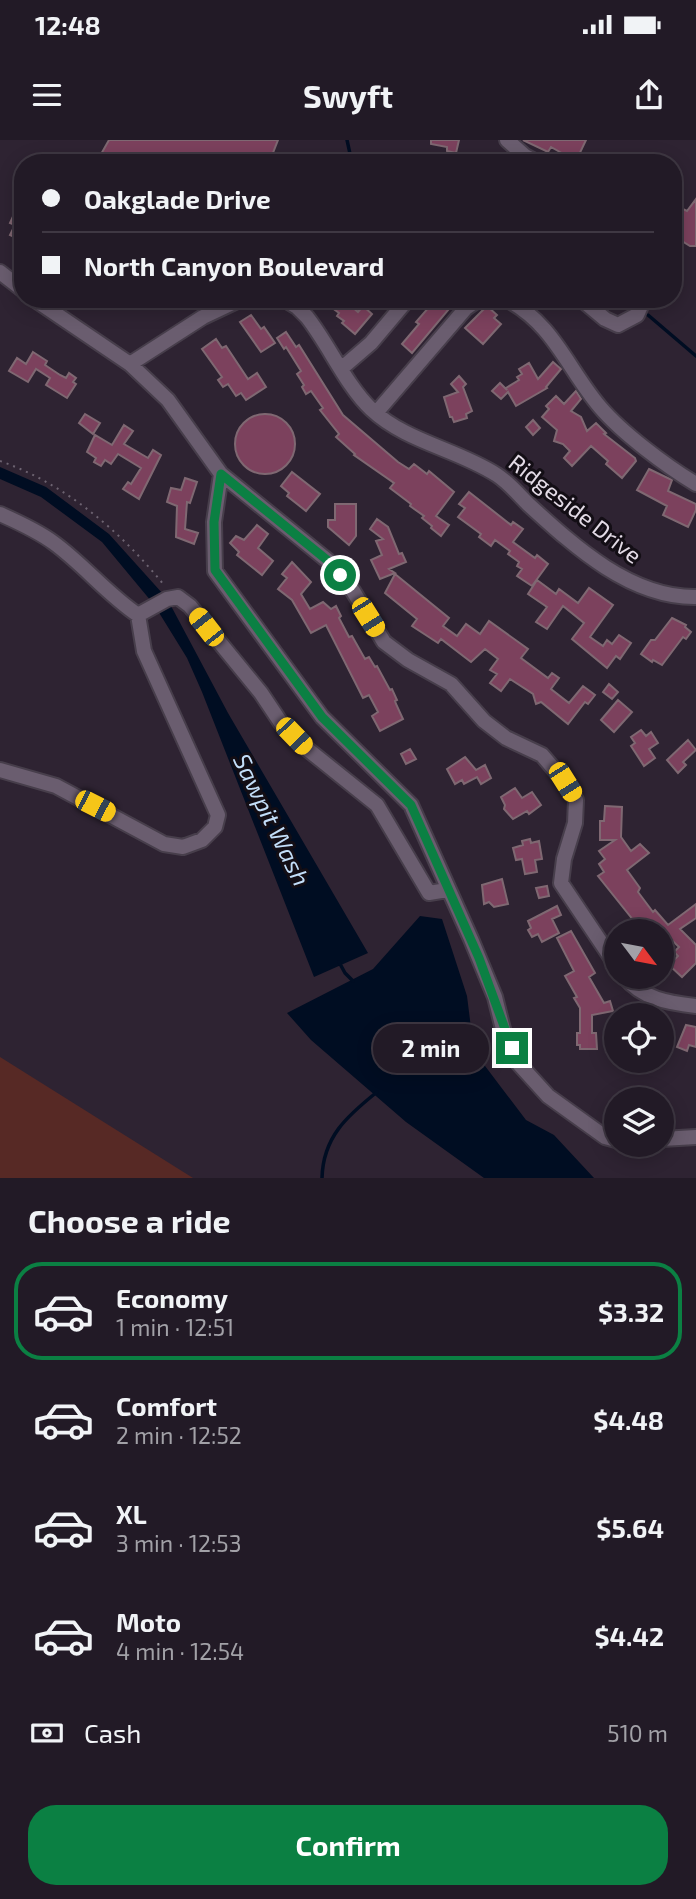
<!DOCTYPE html>
<html lang="en">
<head>
<meta charset="utf-8">
<style>
  :root { --surface:#221a26; --page:#2e2732; --text:#f1f3f6; --muted:#a2a1a7; --line:#3f3843; --accent:#0b8043 }
  body { margin:0; font-family:"Exo 2",sans-serif; background:var(--page); color:var(--text); height:100vh; display:flex; flex-direction:column; font-size:26px; white-space:nowrap }
  * { box-sizing:border-box; margin:0 }
  p { font-size:23px; color:var(--muted) }
  .icon { flex:none; width:38px; height:38px; fill:none; stroke:currentColor; stroke-width:2; stroke-linecap:round; stroke-linejoin:round }
  .map { position:relative; height:1038px; overflow:hidden }
  .side { display:flex; flex-direction:column; background:var(--surface); flex:1 }
  .side>* { flex:none }
  .hud { position:absolute; left:14px; top:14px; width:668px; height:154px; border-radius:28px; box-shadow:0 4px 18px #0003,0 0 0 2px var(--line); display:grid; align-content:center; height:154px; padding:0 28px; background:var(--surface) }
  .needle { width:46px; rotate:122deg }
  .fabs { position:absolute; left:604px; top:779px; display:grid; gap:14px }
  .fabs a { display:grid; place-items:center; width:70px; height:70px; border-radius:50%; background:var(--surface); box-shadow:0 4px 18px #0003,0 0 0 2px var(--line); font-size:35px }
  .end { position:absolute; width:32px; height:32px; margin:-16px; border:9px solid #0b8043; background:#fff; box-shadow:0 0 0 4px #fff }
  .from { border-radius:50% }
  .bubble { position:absolute; height:49px; border-radius:24px; background:var(--surface); box-shadow:0 4px 18px #0003,0 0 0 2px var(--line); font-size:23px; font-weight:700; line-height:49px; text-align:center }
  .car { position:absolute; width:21px; height:42px; margin:-21px -10px; border-radius:9px; box-shadow:0 0 5px 2px #0007; background:linear-gradient(#f5c518 24%,#345 0 40%,#f5c518 0 76%,#345 0 86%,#f5c518 0) }
  .hud b { display:flex; align-items:center; gap:24px; height:66px; font-size:26px }
  .hud b+b { border-top:2px solid var(--line) }
  .hud i { width:18px; height:18px; background:var(--text) }
  ul { padding:0; list-style:none }
  li { display:flex; align-items:center; gap:21px; height:98px; margin:0 14px 10px; padding:0 14px; border:4px solid transparent; border-radius:28px }
  li div { flex:1 }
  li b { display:block; font-size:26px }
  li em { font-style:normal; font-weight:700 }
  li.active { border-color:var(--accent) }
  li>.icon { width:63px; height:63px; stroke-width:1.5 }
  h2 { padding:0 28px; font-size:32px; line-height:84px }
  .pay { display:flex; align-items:center; gap:18px; height:77px; padding:0 28px; font-size:26px }
  .pay p { margin-inline-start:auto }
  .cta { display:flex; gap:14px; margin-top:auto; padding:14px 28px }
  .cta a { flex:1; height:80px; border-radius:28px; background:var(--accent); color:#fff; font-size:28px; font-weight:700; line-height:80px; text-align:center }
  .status { display:flex; justify-content:space-between; align-items:center; height:49px; padding:0 35px; background:var(--surface); direction:ltr }
  .status svg { height:19px; fill:currentColor }
  header { display:flex; justify-content:space-between; align-items:center; height:91px; padding:0 28px; background:var(--surface); font-size:32px; font-weight:700 }
  .map>svg:first-child { display:block }
</style>
</head>
<body>
<div class="status"><b>12:48</b><svg viewBox="0 0 49 12"><path d="M0 12V9h3v3zM5 12V6h3v6zM10 12V3h3v9zM15 12V0h3v12zM26 1h20v11H26zM47 4h2v5h-2z"/></svg></div>
<header><svg class="icon" aria-label="menu" viewBox="0 0 24 24"><path d="M4 6h16M4 12h16M4 18h16"/></svg>Swyft<svg class="icon" aria-label="share" viewBox="0 0 24 24"><path d="M12 15V3M7 8l5-5 5 5M5 13v7h14v-7"/></svg></header>
<div class="map">
<svg width="696" height="1038" viewBox="0 0 696 1038">
  <rect width="100%" height="100%" fill="#2e2332"/>
  <path fill="#572925" d="M0,917L193,1038H0Z"/>
  <path fill="#000d22" d="M0,327L46,347L109,394L163,454L151,461L102,402L41,357L0,339Z
    M170,464L228,573L368,813L314,837L202,552L187,518L158,471Z
    M420,776L442,779L467,856L471,888L482,922L526,980L554,995L594,1038H484L406,982L311,900L287,873L373,829Z"/>
  <g fill="none" stroke-linecap="round" stroke-linejoin="round">
    <path stroke="#000d22" stroke-width="3.5" d="M347,0L352,23
      M648,175L696,216
      M339,822L345,833L353,841
      M322,1038C323,997 347,976 377,952"/>
  </g>
  <path fill="#7c415d" stroke="#7f6872" stroke-width="2" d="M109,0H278L269,23H96Z
    M431,0H459L456,13L447,11V7L431,4Z
    M523,0H586L576,21L551,7L548,12Z
    M23,55V101L10,95L15,85L10,83Z
    M696,59V106H690L674,96V83L683,69L687,71Z
    M337,159H343L358,172L363,166L372,174L355,194L342,183L344,181L337,176L339,173L331,167Z
    M436,159L449,169L412,213L402,204L419,184L416,182Z
    M487,166L497,175L494,178L501,184L483,204L465,188Z
    M251,175L261,189L264,187L275,203L261,212L240,182Z
    M286,192L296,207L299,205L343,275L398,322L409,329L414,324L427,334L429,331L454,352L436,376L449,385L441,396L431,388L432,386L422,378L424,376L410,366L411,364L390,348L394,343L354,315L355,314L336,297L339,294L320,270L323,268L311,251L306,254L302,247L304,245L297,234L301,231L286,207L284,209L277,198Z
    M216,199L222,208L226,206L248,239L257,233L266,247L246,260L241,253L236,256L228,244L223,247L218,240L222,237L202,209Z
    M33,212L47,221L45,225L60,235L66,238L69,233L76,238L73,242L76,244L67,258L46,245L50,238L36,229L28,242L9,231L17,218L26,224Z
    M553,222L561,229L546,247L547,248L516,266L508,252L501,259L492,251L500,243L507,250L506,248L519,240L517,237L522,234L519,229L529,223L538,239Z
    M459,236L466,244L463,247L472,271L466,274L467,278L454,282L452,277H450L444,257L458,252L451,244Z
    M576,251L581,259L571,271L581,277L587,291L596,283L606,293L604,294L635,318L636,321L622,338L606,324L608,321L591,306L572,326L564,318L570,311L563,304L554,301L557,290L542,277L549,269L546,266L556,256L564,264Z
    M235 304a30 30 0 1 1 60 0a30 30 0 1 1-60 0Z
    M85,274L100,283L93,294L79,283Z
    M533,280L540,288L533,295L526,287Z
    M124,285L133,291L124,304L148,318L153,310L161,315L139,359L123,349L128,342L131,344L141,328L118,314L111,324L105,320L101,326L94,322L96,318L87,312L95,295L112,305Z
    M649,329L672,340L668,351L696,364V370L688,387L663,375L667,366L637,350Z
    M292,332L320,354L306,371L287,356L289,353L281,346Z
    M185,338L197,342L190,363L187,362L185,389L198,393L194,404L176,397L177,366L167,362L171,348L181,350Z
    M469,352L511,385L513,382L523,389L513,402L535,418L537,415L548,424L532,446L517,436L522,429L517,426L519,422L508,414L510,411L495,400L491,406L479,397L481,394L458,377L465,368L459,364Z
    M335,364H356V396L349,405L328,387V380H335Z
    M377,379L388,387L399,414L402,413L406,422L389,429L395,433L380,439L371,420L382,415L376,401L383,399L370,389Z
    M257,385L268,394L258,408L273,421L262,435L237,415L239,412L230,403L236,396L244,400Z
    M292,422L311,442L301,454L310,469L323,462L331,469L336,466L341,476L339,478L349,497L352,496L365,519L369,517L375,527L377,526L390,550L392,549L397,560L395,561L396,564L403,579L380,591L372,576L378,572L369,555L363,558L326,485L311,493L292,460L278,449L287,438L282,434Z
    M395,434L449,478L443,486L457,496L466,484L480,494L489,481L528,509L521,518L548,538L552,533L559,538L551,549L569,563L583,546L595,555L588,564L585,562L568,584L541,562L536,564L533,554L510,539L501,551L490,543L497,534L490,530L498,519L485,509L471,522L441,499L438,503L412,486L417,479L385,453Z
    M537,440L556,454L559,449L578,463L589,448L613,465L590,497L603,506L607,500L612,504L619,495L631,503L620,519L616,516L607,528L572,499L584,483L563,466L547,489L536,482L547,467L528,454Z
    M672,478L686,485L685,487L691,492L686,499L683,497L662,525L653,520L652,522L641,514L651,500H655Z
    M609,544L618,552L612,559L603,552Z
    M618,560L632,572L614,592L601,580Z
    M641,590L646,596L651,592L658,603L649,609L655,618L644,626L631,606L635,603L631,597Z
    M688,600L696,610L683,622L686,625L678,633L667,620Z
    M410,609L416,619L406,624L401,614Z
    M465,617L476,630L485,625L491,638L481,644L477,637L464,644L462,640L455,644L447,629Z
    M515,648L522,658L532,652L541,665L529,674L527,671L513,679L504,669L505,665L501,657Z
    M605,666L622,667L621,697L631,711L640,704L649,713L627,730L640,748L638,752L653,772L655,770L668,785L696,764V778L680,789L696,805V823L682,837L669,825L678,816L674,812L679,807L662,791H642L598,736L604,732L599,724L605,719L599,711L615,700H600V681H604Z
    M530,699L531,703L539,701L542,719L535,720L537,732L525,734L522,719L516,720L513,708L523,705L522,701Z
    M502,739L508,764L494,767L489,762L484,764L482,745Z
    M547,746L549,756L539,758L536,748Z
    M557,766L561,775L552,779L559,793L542,802L538,794L532,797L528,790L531,788L528,781Z
    M571,791L595,833L589,837L604,863L610,861L613,871L592,875V893H596L597,909H580V905H577V893H580V868L574,858L577,857L565,836L574,831L557,798Z
    M686,885L696,887V907L689,905L687,911L677,907Z"/>
  <g fill="none" stroke-linecap="round" stroke-linejoin="round">
    <g stroke="#473e4b" stroke-width="18">
      <path id="minor" d="M507,0L525,16L538,23
        M0,132L23,150
        M34,159L130,224L168,260L221,334L327,420L353,451L384,502L408,520L451,544L484,581L506,598L542,615L565,642L576,660L575,683L564,719L561,743L616,825
        M284,159L297,167L307,177C329,205 346,245 371,269C406,302 457,309 497,335C509,343 518,354 528,364C574,406 630,458 696,457
        M506,159C554,184 567,228 600,267C622,293 666,326 696,344
        M581,159L605,179L618,185L637,175L644,159
        M130,224L203,177L241,159
        M342,228L371,203L408,159
        M376,273L466,168L479,159
        M221,334L214,382L215,431L322,577L411,665L471,799L495,857L504,893L519,924L548,956L605,997L616,1000
        M0,374C18,382 38,391 54,403C84,425 107,454 138,475L167,459L178,457L190,466L261,553L281,583L306,608L377,665L429,753L447,750
        M0,630L56,646L164,704L183,707L202,700L215,687L218,675L144,511L138,475
        M624,836C642,859 669,863 696,866
        M662,999L696,997"/>
    </g>
    <path stroke="#6d6371" stroke-width="2" stroke-dasharray="2 5" stroke-linecap="butt" d="M0,321C66,344 121,392 164,445"/>
    <use href="#minor" stroke="#6a5d6f" stroke-width="14"/>
  </g>
  <g fill="none" stroke-linecap="round" stroke-linejoin="round">
    <path stroke="#0b8043" stroke-width="9" d="M340,435L327,420L221,334L214,382L215,430L322,577L411,665L479,818L512,908"/>
  </g>
  <g text-anchor="middle" stroke-width="6" stroke-linejoin="round" paint-order="stroke">
    <g font-size="23" fill="#e3dbe6" stroke="#130e15">
      <text transform="translate(575 369) rotate(38)" y="8">Ridgeside Drive</text>
    </g>
    <g font-size="24" font-style="italic" fill="#c3def9" stroke="#130e15">
      <text transform="translate(271 680) rotate(64)" y="8">Sawpit Wash</text>
    </g>
  </g>
</svg>
<div class="fabs">
<a><svg class="needle" viewBox="-14 -14 28 28"><path d="M0-13l5 13h-10z" fill="#e53935"/><path d="M0 13l5-13h-10z" fill="#a2a1a7"/></svg></a>
<a><svg class="icon" aria-label="locate" viewBox="0 0 24 24"><circle cx="12" cy="12" r="6"/><path d="M12 2v4M12 18v4M2 12h4M18 12h4"/></svg></a>
<a><svg class="icon" aria-label="layers" viewBox="0 0 24 24"><path d="M12 4l9 5-9 5-9-5zM3 14l9 5 9-5"/></svg></a>
</div>
<i class="end from" style="left:340px;top:435px"></i>
<i class="end" style="left:512px;top:908px"></i>
<div class="bubble" style="left:373px;top:884px;width:116px">2 min</div>
<i class="car" style="left:368px;top:477px;rotate:148deg"></i>
<i class="car" style="left:206px;top:487px;rotate:322deg"></i>
<i class="car" style="left:294px;top:596px;rotate:136deg"></i>
<i class="car" style="left:565px;top:642px;rotate:148deg"></i>
<i class="car" style="left:95px;top:666px;rotate:117deg"></i>
<div class="hud">
<b><i class="from"></i>Oakglade Drive</b>
<b><i></i>North Canyon Boulevard</b>
</div>
</div>
<section class="side">
<h2>Choose a ride</h2>
<ul>
<li class="active"><svg class="icon" aria-label="car" viewBox="0 0 24 24"><path d="M5 17H2v-5l4-1 3-4h7l3 4 3 1v5h-3M9 17h6M6 11h13"/><circle cx="7" cy="17" r="2"/><circle cx="17" cy="17" r="2"/></svg><div><b>Economy</b><p>1 min · 12:51</p></div><em>$3.32</em></li>
<li><svg class="icon" aria-label="car" viewBox="0 0 24 24"><path d="M5 17H2v-5l4-1 3-4h7l3 4 3 1v5h-3M9 17h6M6 11h13"/><circle cx="7" cy="17" r="2"/><circle cx="17" cy="17" r="2"/></svg><div><b>Comfort</b><p>2 min · 12:52</p></div><em>$4.48</em></li>
<li><svg class="icon" aria-label="car" viewBox="0 0 24 24"><path d="M5 17H2v-5l4-1 3-4h7l3 4 3 1v5h-3M9 17h6M6 11h13"/><circle cx="7" cy="17" r="2"/><circle cx="17" cy="17" r="2"/></svg><div><b>XL</b><p>3 min · 12:53</p></div><em>$5.64</em></li>
<li><svg class="icon" aria-label="car" viewBox="0 0 24 24"><path d="M5 17H2v-5l4-1 3-4h7l3 4 3 1v5h-3M9 17h6M6 11h13"/><circle cx="7" cy="17" r="2"/><circle cx="17" cy="17" r="2"/></svg><div><b>Moto</b><p>4 min · 12:54</p></div><em>$4.42</em></li>
</ul>
<div class="pay"><svg class="icon" aria-label="cash" viewBox="0 0 24 24"><path d="M3 7h18v10H3z"/><circle cx="12" cy="12" r="2"/></svg>Cash<p>510 m</p></div>
<div class="cta"><a>Confirm</a></div>
</section>
</body>
</html>
